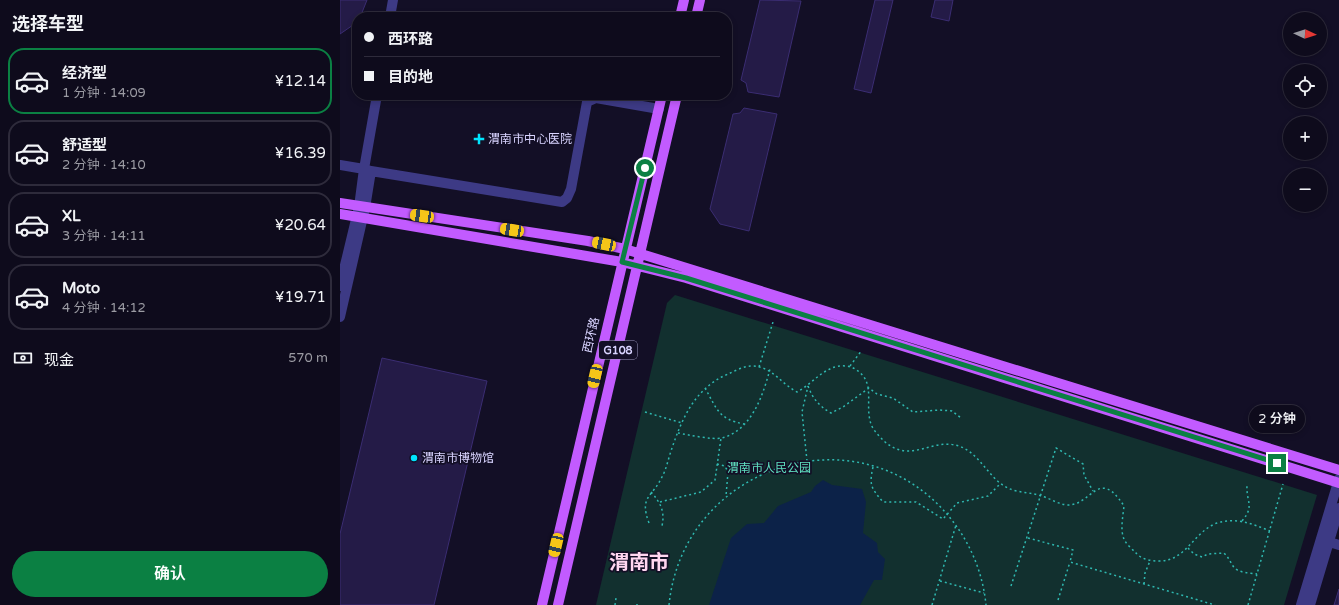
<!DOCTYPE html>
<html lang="zh">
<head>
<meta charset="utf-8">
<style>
  :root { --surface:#0e0b1c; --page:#171425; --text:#f1f3f6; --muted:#9b9ba3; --line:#2e2b3b; --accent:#0b8043 }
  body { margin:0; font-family:"Varela Round","Noto Sans SC",sans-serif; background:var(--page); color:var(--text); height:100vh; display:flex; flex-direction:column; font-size:15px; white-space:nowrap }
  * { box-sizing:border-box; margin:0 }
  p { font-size:13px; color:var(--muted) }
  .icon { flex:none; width:22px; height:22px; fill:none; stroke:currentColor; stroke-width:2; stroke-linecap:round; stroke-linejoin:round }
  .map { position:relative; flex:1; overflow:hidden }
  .details { display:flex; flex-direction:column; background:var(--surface); width:340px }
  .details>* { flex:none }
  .top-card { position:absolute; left:12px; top:12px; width:380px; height:88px; border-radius:16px; box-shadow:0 2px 6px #0003,0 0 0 1px var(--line); display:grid; align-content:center; height:88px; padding:0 12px; background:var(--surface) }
  .needle { width:26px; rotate:94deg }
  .controls { position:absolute; left:943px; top:12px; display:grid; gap:8px }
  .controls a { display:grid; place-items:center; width:44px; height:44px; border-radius:50%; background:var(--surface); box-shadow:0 2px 6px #0003,0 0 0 1px var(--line); font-size:20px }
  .end { position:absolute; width:18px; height:18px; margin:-9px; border:5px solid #0b8043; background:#fff; box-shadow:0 0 0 2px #fff }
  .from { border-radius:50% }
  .bubble { position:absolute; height:28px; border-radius:14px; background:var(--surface); box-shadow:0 2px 6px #0003,0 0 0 1px var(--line); font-size:13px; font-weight:600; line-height:28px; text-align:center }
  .car { position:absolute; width:12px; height:24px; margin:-12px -6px; border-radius:5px; box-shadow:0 0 3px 1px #0007; background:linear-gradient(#f5c518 24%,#345 0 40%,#f5c518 0 76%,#345 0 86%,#f5c518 0) }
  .top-card b { display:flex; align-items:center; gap:14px; height:38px; font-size:15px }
  .top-card b+b { border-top:1px solid var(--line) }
  .top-card i { width:10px; height:10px; background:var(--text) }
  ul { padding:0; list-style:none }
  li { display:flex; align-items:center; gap:12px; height:66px; margin:0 8px 6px; padding:0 4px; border:2px solid var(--line); border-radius:16px }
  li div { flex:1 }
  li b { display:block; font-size:15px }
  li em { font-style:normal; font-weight:600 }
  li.current { border-color:var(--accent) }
  li>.icon { width:36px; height:36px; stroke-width:1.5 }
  h2 { padding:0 12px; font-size:18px; line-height:48px }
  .pay { display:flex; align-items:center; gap:10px; height:44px; padding:0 12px; font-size:15px }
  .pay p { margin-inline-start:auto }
  .action { display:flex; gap:8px; margin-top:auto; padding:8px 12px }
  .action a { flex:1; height:46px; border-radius:24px; background:var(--accent); color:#fff; font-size:16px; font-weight:600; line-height:46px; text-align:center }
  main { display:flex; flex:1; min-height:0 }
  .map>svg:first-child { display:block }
</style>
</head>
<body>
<main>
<section class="details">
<h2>选择车型</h2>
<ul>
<li class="current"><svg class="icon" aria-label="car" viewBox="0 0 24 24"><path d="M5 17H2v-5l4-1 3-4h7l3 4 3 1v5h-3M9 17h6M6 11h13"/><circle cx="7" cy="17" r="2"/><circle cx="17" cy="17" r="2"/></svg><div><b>经济型</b><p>1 分钟 · 14:09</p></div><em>¥12.14</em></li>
<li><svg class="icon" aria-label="car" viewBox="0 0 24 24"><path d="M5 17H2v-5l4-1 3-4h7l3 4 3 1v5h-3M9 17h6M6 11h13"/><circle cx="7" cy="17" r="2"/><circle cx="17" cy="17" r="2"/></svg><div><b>舒适型</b><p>2 分钟 · 14:10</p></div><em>¥16.39</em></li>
<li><svg class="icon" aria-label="car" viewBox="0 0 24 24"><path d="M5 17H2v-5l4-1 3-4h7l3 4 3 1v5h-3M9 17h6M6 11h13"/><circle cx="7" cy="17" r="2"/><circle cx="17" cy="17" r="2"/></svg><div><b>XL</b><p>3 分钟 · 14:11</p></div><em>¥20.64</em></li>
<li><svg class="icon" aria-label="car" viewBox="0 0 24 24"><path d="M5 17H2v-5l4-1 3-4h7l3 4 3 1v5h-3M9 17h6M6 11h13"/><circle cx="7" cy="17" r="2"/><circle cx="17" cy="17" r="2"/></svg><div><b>Moto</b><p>4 分钟 · 14:12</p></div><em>¥19.71</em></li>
</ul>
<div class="pay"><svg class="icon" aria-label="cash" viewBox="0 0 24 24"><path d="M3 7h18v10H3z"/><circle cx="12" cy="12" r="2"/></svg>现金<p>570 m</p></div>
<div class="action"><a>确认</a></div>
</section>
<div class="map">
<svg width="999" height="605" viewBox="0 0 999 605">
  <rect width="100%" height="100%" fill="#130f26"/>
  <path fill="#12302f" d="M335,295L977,495L944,605H256L327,303Z"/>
  <path fill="#0c2248" d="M483,480L492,485L522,489L526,502L523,533L537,543L538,552L545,559L542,580H534L520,605H369L391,538L407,524L424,523L438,506L471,492L475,486Z"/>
  <path fill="#241b47" stroke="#3b2d73" d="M0,0H27L21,15L17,17L16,23L0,34Z
    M420,0L461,1L439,97L408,92L406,83L401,80Z
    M535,0H553L531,93L514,89Z
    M595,0H613L609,21L591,17Z
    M404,108L437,114L409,231L380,224L370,209L393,114L400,113Z
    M42,358L147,381L94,605H0V534Z
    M999,589V605H994Z"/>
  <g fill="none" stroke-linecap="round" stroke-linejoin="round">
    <path stroke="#2fb8b0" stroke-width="1.5" stroke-dasharray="2 3" stroke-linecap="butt" d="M510,366L522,350
      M419,367L433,322
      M468,386C473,399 479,406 491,413L503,407L529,388L537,394L553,398L573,412L600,410L612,411L621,418
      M365,388C377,409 378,419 404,424
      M305,412L342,423
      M338,433C349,435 372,440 382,438C412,430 423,395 430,369
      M467,461L462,412L468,386
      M377,464L385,466L388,472L386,496
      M533,467C529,485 531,488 543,502H576L603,519L617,503L648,496L660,484
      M311,492C321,503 325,512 322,526
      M320,502L361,492L375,480L381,438
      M902,521C915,506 906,502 907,485
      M309,523C299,496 312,498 322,477C326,470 328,460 331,451C342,418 355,388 388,374C395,371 404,366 411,366C432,366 440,383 457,392C469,386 479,373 492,368C499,365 509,365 515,369C537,382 524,404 531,424C533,430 539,436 544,441C571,465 591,437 619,446C644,455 650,486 677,491C685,493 694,493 701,496C710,498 717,504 727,505C752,506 758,466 784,506C783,516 780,530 784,539C786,544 792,549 796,553C801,559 810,561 818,561C846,562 853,532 877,523C896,517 913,524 930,531
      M688,538L733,550L730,562L875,605
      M848,548L854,554L862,557L868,554L884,553C888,557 890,561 893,566C897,573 910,573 917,574
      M600,581L644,593
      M804,584L805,573L810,561
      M671,586L716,448L743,464L744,475L753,491
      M718,600L730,562
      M275,605L276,598
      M297,605V604
      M329,605C343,464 522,407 611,519C631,544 643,574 646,605
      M592,605L616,525
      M908,605L943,484"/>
    <path stroke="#3d3a85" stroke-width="10" d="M50,17L53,0
      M0,165L24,169L37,95
      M31,171L222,202L227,198L231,189L247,102L256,98L319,109
      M0,286L19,207L24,169L31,171L25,208L0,317
      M983,540L999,545
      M961,605L999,479
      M970,605L999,508"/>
    <path stroke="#c25bff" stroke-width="10" d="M340,17L344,0
      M356,17L360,0
      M0,203L248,241L285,249L999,470
      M0,214L282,262L346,278L999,483
      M202,605L322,95
      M218,605L337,95"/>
  </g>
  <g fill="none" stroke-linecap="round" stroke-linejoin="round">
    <path stroke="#0b8043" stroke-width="5" d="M305,168L282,262L346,278L937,463"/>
  </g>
  <g fill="#00e5ff" stroke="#130f26" stroke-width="1.5">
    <path d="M137 133h4v4h4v4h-4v4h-4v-4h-4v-4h4z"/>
    <circle cx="74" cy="458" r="4"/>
  </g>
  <g text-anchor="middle" stroke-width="3.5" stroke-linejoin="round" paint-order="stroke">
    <rect fill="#130f26" stroke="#9e99be" stroke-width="1" x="259" y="341" width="38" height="18" rx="3"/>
    <g font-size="11" font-weight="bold" fill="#d9d4ff">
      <text x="278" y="354">G108</text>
    </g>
    <g font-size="12" fill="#d9d4ff" stroke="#130f26" text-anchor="start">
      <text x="148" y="143">渭南市中心医院</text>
      <text x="82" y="462">渭南市博物馆</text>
    </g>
    <g font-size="12" fill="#d9d4ff" stroke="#130f26">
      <text transform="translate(251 335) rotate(-77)" y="4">西环路</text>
    </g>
    <g font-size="12" fill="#5fe0c0" stroke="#130f26">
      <text x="429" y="472">渭南市人民公园</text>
    </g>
    <g font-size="20" font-weight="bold" fill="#ffd6f0" stroke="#130f26">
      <text x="299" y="569">渭南市</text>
    </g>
  </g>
</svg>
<div class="controls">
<a><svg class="needle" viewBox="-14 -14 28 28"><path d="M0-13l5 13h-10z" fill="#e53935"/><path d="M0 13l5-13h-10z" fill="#9b9ba3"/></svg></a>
<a><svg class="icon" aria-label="locate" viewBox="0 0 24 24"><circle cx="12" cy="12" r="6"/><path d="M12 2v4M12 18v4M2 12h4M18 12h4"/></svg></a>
<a>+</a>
<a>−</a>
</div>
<i class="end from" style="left:305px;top:168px"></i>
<i class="end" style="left:937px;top:463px"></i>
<div class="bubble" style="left:909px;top:405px;width:56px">2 分钟</div>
<i class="car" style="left:82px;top:216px;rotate:278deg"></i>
<i class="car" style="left:172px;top:230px;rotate:279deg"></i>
<i class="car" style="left:264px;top:244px;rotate:282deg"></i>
<i class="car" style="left:255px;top:376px;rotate:193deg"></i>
<i class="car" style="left:216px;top:545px;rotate:193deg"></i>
<div class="top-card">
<b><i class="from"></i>西环路</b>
<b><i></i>目的地</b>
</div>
</div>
</main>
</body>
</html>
